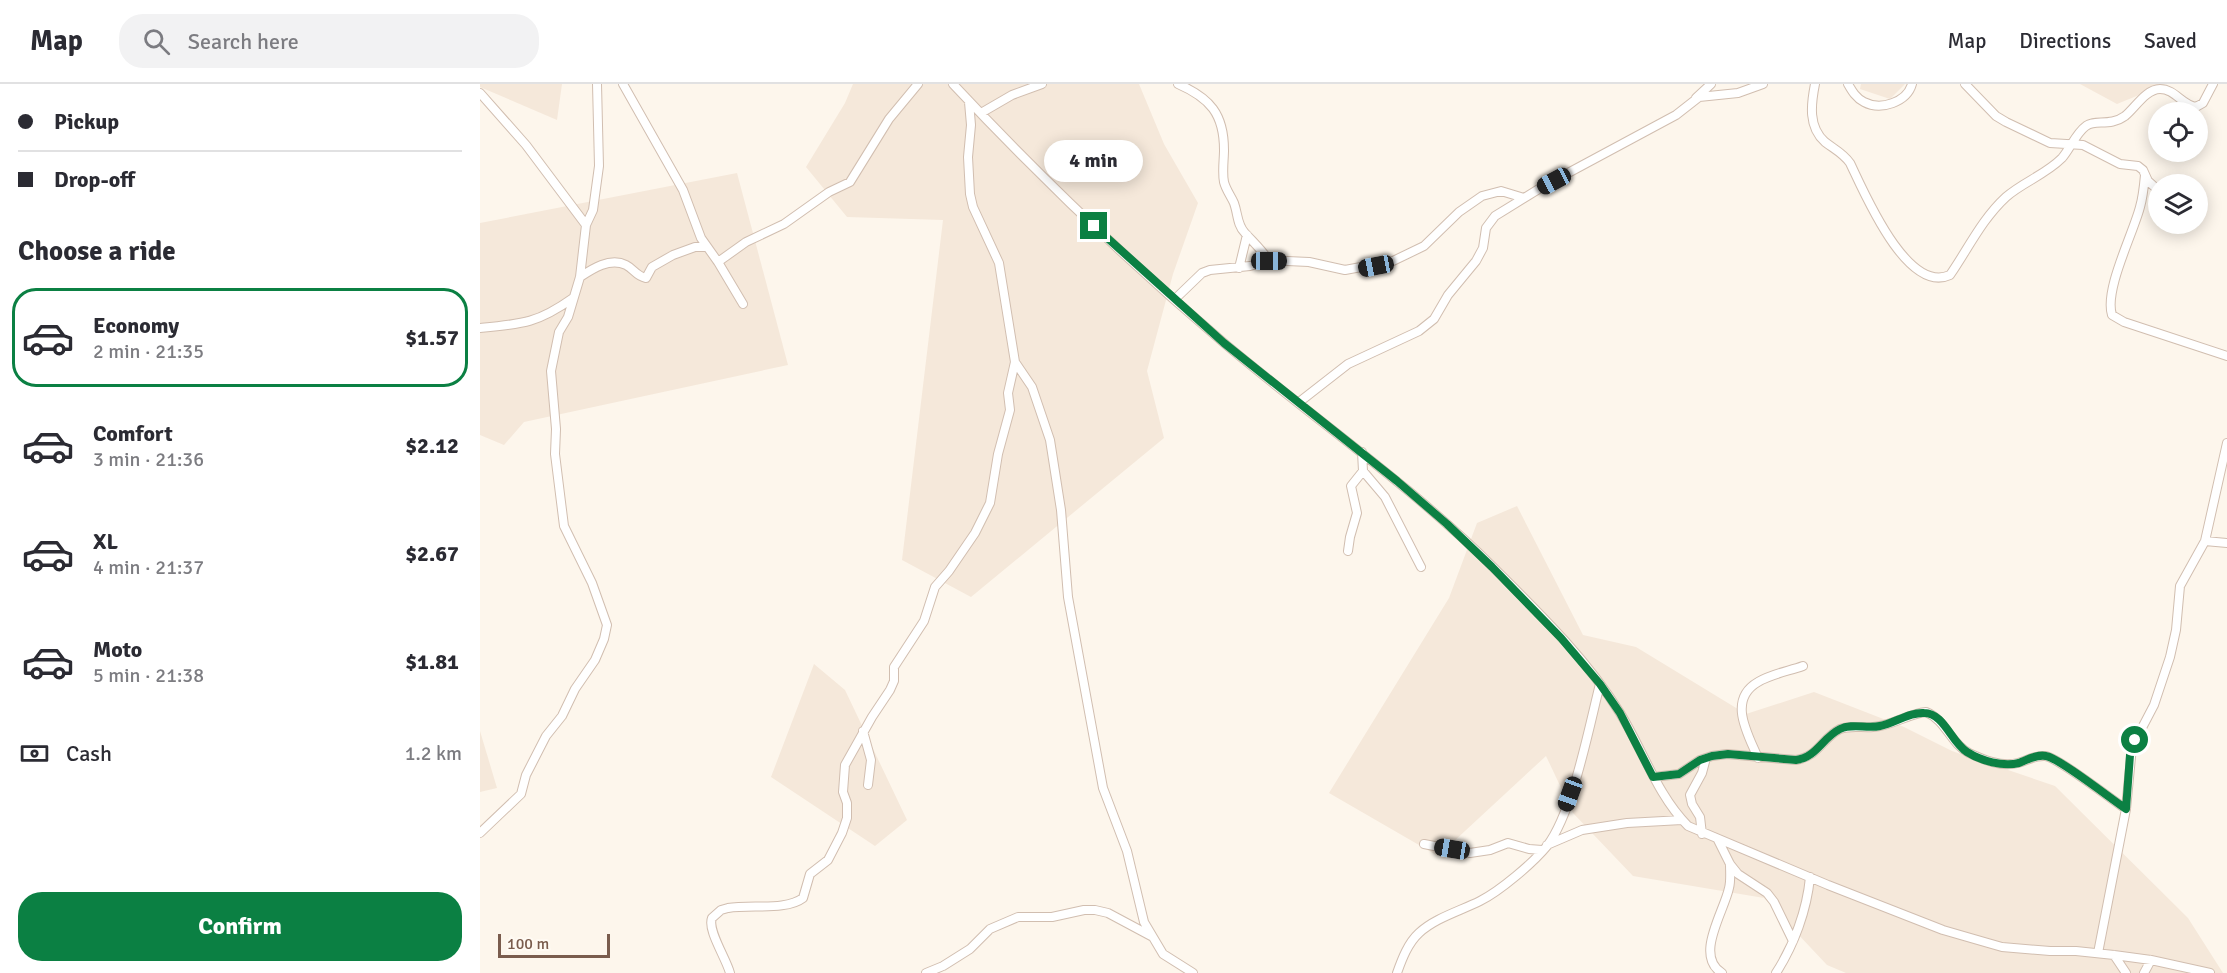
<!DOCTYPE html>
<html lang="en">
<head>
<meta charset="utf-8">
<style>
  :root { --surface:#fff; --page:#f2f2f3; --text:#2b2b33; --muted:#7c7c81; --line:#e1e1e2; --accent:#0b8043 }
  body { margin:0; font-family:Signika,sans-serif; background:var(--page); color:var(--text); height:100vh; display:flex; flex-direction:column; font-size:22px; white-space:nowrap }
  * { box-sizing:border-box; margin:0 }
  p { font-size:20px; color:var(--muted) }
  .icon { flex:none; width:33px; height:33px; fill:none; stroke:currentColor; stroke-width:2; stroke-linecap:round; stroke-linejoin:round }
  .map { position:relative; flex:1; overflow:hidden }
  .sheet { display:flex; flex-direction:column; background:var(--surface); width:480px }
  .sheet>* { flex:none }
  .guide { display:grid; align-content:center; height:132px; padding:0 18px; background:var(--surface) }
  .tools { position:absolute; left:1668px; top:18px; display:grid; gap:12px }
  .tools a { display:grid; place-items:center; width:60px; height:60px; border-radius:50%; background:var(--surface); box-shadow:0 3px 15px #0003; font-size:30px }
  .scale { position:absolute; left:18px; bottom:15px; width:112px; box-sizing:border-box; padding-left:6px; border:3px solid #7a5c4d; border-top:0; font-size:16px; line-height:21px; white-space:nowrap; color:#7a5c4d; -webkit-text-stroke:4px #fffaf3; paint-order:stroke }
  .end { position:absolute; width:27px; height:27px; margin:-14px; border:8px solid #0b8043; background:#fff; box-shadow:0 0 0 3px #fff }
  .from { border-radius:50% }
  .bubble { position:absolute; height:42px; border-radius:21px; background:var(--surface); box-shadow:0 3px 15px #0003; font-size:20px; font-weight:800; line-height:42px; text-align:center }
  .car { position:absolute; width:18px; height:36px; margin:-18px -9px; border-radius:8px; box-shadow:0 0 4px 2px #0007; background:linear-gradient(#222 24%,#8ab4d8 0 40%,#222 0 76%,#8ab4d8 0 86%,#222 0) }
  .guide b { display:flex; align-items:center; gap:21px; height:57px; font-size:22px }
  .guide b+b { border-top:2px solid var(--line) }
  .guide i { width:15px; height:15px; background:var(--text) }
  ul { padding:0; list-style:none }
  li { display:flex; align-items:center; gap:18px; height:99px; margin:0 12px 9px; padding:0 6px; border:3px solid transparent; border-radius:24px }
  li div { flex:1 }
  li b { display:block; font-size:22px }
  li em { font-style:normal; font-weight:800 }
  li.active { border-color:var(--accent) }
  li>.icon { width:54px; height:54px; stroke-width:1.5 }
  h2 { padding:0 18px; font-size:27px; line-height:72px }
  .pay { display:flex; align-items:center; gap:15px; height:66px; padding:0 18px; font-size:22px }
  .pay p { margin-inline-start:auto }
  .action { display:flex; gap:12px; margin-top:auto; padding:12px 18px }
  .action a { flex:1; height:69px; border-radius:24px; background:var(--accent); color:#fff; font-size:24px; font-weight:800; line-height:69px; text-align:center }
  header { display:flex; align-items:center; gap:36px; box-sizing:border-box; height:84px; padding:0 30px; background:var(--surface); border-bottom:2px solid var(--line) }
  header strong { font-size:28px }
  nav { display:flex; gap:33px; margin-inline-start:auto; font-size:21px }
  .search { width:420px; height:54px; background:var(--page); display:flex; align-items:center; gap:15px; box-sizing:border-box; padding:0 21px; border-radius:24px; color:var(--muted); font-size:22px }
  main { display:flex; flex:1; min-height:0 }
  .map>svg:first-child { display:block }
</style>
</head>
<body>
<header>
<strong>Map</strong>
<div class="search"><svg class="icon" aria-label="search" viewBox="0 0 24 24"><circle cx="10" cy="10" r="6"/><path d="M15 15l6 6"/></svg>Search here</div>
<nav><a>Map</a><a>Directions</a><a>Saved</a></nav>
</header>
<main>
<section class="sheet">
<div class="guide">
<b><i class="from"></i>Pickup</b>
<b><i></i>Drop-off</b>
</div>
<h2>Choose a ride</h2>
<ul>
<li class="active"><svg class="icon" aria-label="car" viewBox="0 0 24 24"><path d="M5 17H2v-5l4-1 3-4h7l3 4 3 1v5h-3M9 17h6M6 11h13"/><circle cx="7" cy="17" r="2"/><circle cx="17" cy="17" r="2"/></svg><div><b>Economy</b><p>2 min · 21:35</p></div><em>$1.57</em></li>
<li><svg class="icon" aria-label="car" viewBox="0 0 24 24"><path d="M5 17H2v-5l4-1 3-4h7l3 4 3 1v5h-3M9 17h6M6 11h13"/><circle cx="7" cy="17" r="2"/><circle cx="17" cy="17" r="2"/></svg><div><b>Comfort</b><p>3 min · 21:36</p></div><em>$2.12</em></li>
<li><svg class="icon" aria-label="car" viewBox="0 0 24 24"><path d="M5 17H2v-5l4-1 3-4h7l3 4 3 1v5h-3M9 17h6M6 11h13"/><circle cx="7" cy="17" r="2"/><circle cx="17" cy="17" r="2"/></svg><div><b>XL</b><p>4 min · 21:37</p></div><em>$2.67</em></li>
<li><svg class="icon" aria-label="car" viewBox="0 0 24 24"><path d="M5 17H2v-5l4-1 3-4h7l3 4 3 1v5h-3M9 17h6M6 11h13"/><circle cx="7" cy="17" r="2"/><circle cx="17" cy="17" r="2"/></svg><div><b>Moto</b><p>5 min · 21:38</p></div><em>$1.81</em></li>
</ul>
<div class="pay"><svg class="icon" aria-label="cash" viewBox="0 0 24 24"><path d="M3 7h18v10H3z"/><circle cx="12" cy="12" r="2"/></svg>Cash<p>1.2 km</p></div>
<div class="action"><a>Confirm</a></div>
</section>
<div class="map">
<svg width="1747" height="889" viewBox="0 0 1747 889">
  <rect width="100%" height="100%" fill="#fdf6ec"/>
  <path fill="#f5e8da" d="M0,0H82L77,36L0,3Z
    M373,0H659L684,60L718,119L693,190L667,287L684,354L491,513L422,476L463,136L367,133L326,83L365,19Z
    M1381,0H1425L1410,15L1380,5Z
    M1600,0H1686L1637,20Z
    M257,89L308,281L44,338L24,361L0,351V139Z
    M1037,422L1103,551L1156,563L1266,630L1334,608L1424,643L1472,667L1575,702L1708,834L1743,889H1366L1347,881L1284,814L1153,792L1093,729L1066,672L958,772L849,709L969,514L997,439Z
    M334,580L365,606L427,736L395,762L291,693Z
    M0,647L17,704L0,708Z"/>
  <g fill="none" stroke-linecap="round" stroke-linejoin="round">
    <g stroke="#d1beb0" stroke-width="10">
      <path id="minor" d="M143,0L203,106L221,154L238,178L263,220
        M473,0C558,91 649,178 744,259C833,334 929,400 1012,482C1058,528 1106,574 1140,629C1163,666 1177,711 1208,742L1348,801L1463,846L1508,859L1522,863L1570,867H1596L1634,871L1671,876L1730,889
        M698,0C730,14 744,30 744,66C744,76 742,88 744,98C746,106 751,112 754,119C758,130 757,141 765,149C774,159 782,166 789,177
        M1335,0C1331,20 1328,43 1345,58C1354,65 1363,69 1370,79C1384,108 1427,211 1470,191C1488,165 1502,135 1526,113C1543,98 1565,91 1582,74C1590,65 1596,49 1606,42C1615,35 1630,43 1645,32C1655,24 1666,5 1680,5C1695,5 1702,21 1716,23L1723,19L1733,0
        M1368,0C1372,7 1376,14 1384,18C1401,27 1427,18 1432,0
        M1485,0L1516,32L1526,38L1570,59L1603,61L1640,80L1658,82L1663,86L1668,97L1678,106
        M0,9L46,61L106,141L100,193L88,233L79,248L71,287L76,345L75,370L84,442L112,499L127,541L124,555L115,576L95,605L82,632L66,652L46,691L41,710L0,749
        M1216,14L1231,0
        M501,29L532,11L562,0
        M1665,91C1664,102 1663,113 1660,123C1653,150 1624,206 1632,231L1644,238L1747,272
        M106,141L113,126L119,82L117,0
        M238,178L266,158L304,140L349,108L370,98L409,35L438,0
        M759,184L767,151
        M100,193C112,185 130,173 146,181C154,185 156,192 166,194L172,183L193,171L215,163H227
        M695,215L722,189L730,186L770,182L789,177H807L829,178L865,186L913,177L944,162L979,128L1002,112L1021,107L1044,114
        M0,244C43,240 58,239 93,214
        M535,278L552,303L570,356L581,426L588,513L623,704L647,767L664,838L683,870L713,889
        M818,319L868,280L939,247L954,235L968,211L996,177L1003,164L1006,144L1015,132L1062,103L1196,31L1219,13L1258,9L1283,0
        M882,368L883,387L905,413L941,483
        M1725,457L1747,459
        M868,467L870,453L877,429L871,402L883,387
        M383,647L391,676L388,701
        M1278,674C1268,650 1247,616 1278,598C1291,590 1309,587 1323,582
        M1174,693L1199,690L1220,676L1232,672L1247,670L1316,676C1339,672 1342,654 1360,645C1371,641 1382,644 1393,643C1412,642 1427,630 1446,628C1466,636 1470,659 1489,669C1504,676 1521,683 1538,679C1546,677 1555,671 1565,672C1577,673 1631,715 1646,725
        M1222,750L1220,733L1212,720L1210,711L1222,689L1226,674
        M1238,756L1250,780L1258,790L1287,809L1294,818L1313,857
        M944,760L990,769L1010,766L1028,759L1049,765L1062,766
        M1067,761L1102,746L1147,739L1202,736
        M1618,869L1646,725L1652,663L1674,621L1690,573L1696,546L1700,502L1725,457L1747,359
        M1634,871L1646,889
        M250,889C246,874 227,846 232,834L241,826L248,824C270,820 306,827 323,814L330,790L348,776L362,749L367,734V719L363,708L365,681L392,633L410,606L414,597V583L444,537L455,503L469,487L495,449L510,419L518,370L530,326L528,309L535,278L519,179L493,123L490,110L488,73L491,41L489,18
        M446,889L463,882L490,865L510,845L538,833H572L604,826H615L628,829L671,852
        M917,889C922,875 928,859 939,849C955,834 980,827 1000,817C1020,807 1053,779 1067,762C1093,728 1109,643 1120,600
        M1242,889C1214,872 1244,828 1249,804C1251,797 1250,788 1250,780
        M1296,889C1314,861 1327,826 1330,793
        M1664,889L1671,876"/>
    </g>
    <use href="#minor" stroke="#fff" stroke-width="8"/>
  </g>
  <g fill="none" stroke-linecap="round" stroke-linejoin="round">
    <path stroke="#0b8043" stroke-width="8" d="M614,142L744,259L917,397L967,440L1012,483L1081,554L1120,600L1140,629L1173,693L1199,690L1220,676L1232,672L1248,670L1316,676C1337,673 1342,654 1360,645C1372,639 1387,645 1400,642C1415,639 1429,628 1444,629C1464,629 1471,658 1487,668C1501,677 1523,683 1539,679C1547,676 1557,670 1566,672C1579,674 1631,715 1646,725L1650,671L1655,656"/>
  </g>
</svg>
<div class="tools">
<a><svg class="icon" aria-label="locate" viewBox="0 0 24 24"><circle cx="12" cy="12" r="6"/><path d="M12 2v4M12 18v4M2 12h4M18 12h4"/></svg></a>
<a><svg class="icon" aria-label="layers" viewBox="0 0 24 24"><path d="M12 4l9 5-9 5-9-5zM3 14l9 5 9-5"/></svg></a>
</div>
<div class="scale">100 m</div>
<i class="end from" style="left:1655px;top:656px"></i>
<i class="end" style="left:614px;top:142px"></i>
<div class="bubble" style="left:564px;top:56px;width:99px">4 min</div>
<i class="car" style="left:1074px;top:97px;rotate:242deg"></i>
<i class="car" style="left:789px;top:177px;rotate:90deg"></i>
<i class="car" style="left:896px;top:182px;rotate:259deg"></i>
<i class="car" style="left:1090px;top:710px;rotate:200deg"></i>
<i class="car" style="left:972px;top:765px;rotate:279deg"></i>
</div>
</main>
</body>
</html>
